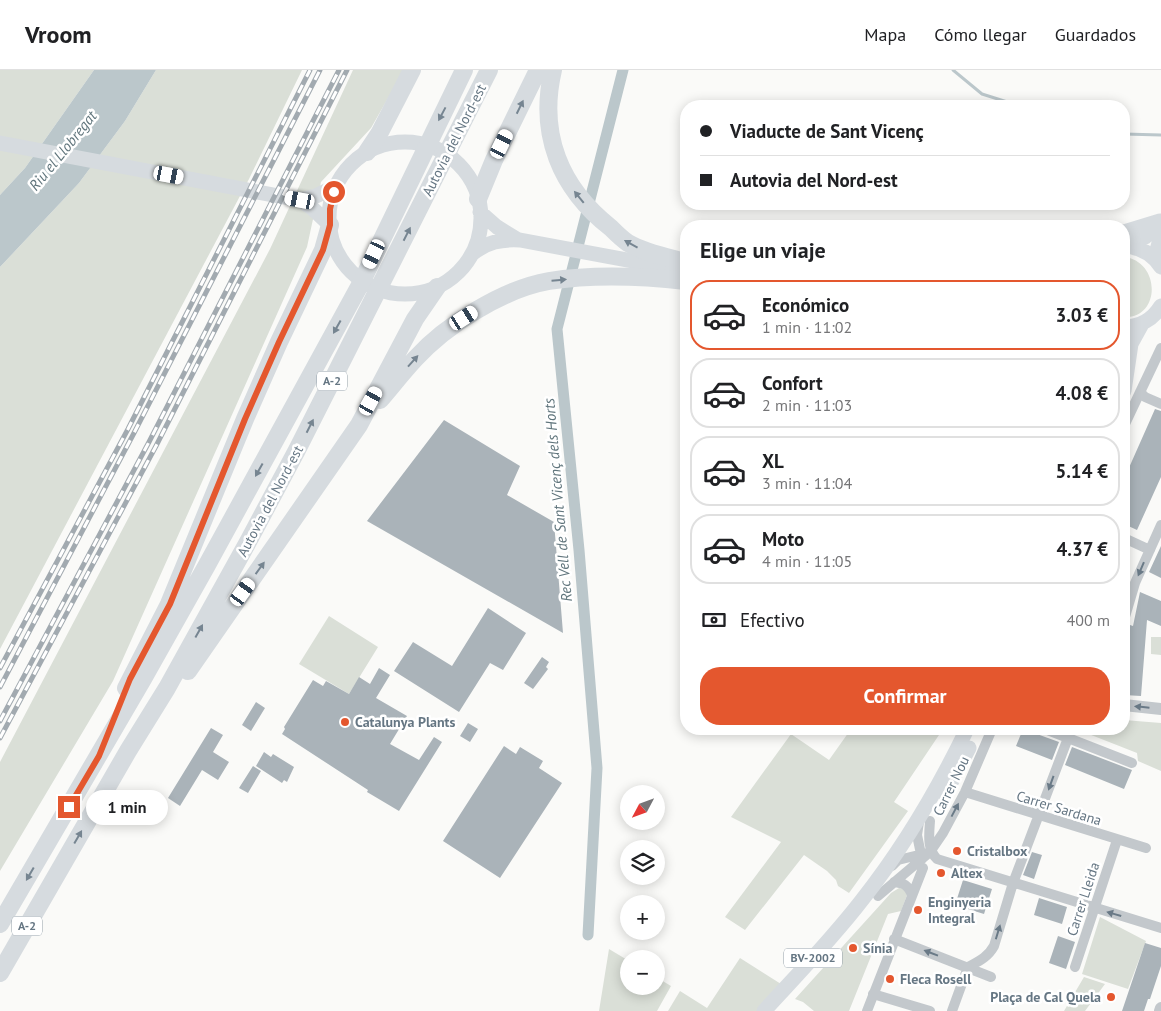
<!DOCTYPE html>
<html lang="es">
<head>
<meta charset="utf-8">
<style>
  :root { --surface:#fff; --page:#f2f2f2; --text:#202124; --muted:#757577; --line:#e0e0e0; --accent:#e4572e }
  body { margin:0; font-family:"PT Sans",sans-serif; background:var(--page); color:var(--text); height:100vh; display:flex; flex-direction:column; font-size:19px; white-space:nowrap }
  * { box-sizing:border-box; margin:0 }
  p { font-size:16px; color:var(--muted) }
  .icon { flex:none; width:28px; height:28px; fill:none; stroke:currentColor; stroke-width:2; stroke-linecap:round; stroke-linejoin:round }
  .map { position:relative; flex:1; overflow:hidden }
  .sheet { position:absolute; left:680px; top:150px; width:450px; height:515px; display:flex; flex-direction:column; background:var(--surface); border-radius:20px; box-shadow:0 2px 12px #0003 }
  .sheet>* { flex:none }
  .top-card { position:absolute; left:680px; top:30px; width:450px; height:110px; border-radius:20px; box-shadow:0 2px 12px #0003; display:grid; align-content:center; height:110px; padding:0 20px; background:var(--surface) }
  .needle { width:32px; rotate:229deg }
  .fabs { position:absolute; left:620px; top:715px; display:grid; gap:10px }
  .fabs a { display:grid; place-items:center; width:45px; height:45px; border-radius:50%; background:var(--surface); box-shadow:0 2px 12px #0003; font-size:25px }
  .end { position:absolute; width:22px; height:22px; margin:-11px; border:6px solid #e4572e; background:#fff; box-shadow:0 0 0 2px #fff }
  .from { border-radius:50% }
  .bubble { position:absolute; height:35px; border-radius:18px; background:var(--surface); box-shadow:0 2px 12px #0003; font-size:16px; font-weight:700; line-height:35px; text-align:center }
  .car { position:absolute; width:15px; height:30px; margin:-15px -8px; border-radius:6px; box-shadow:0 0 4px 1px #0007; background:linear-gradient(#fff 24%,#345 0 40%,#fff 0 76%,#345 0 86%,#fff 0) }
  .top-card b { display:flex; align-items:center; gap:18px; height:48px; font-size:19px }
  .top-card b+b { border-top:1px solid var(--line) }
  .top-card i { width:12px; height:12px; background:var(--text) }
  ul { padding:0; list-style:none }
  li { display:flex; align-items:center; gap:15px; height:70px; margin:0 10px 8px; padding:0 10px; border:2px solid var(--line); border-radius:20px }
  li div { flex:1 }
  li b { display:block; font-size:19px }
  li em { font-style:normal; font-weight:700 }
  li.on { border-color:var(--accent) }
  li>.icon { width:45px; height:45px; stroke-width:1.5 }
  h2 { padding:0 20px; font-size:22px; line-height:60px }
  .pay { display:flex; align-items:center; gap:12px; height:55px; padding:0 20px; font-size:19px }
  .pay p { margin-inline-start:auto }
  .action { display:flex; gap:10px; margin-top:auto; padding:10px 20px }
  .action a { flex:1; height:58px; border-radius:20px; background:var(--accent); color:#fff; font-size:20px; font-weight:700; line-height:58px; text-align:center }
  header { display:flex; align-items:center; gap:30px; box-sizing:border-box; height:70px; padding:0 25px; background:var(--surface); border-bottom:1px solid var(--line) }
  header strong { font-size:24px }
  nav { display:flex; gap:28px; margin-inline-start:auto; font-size:18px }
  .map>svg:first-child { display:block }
</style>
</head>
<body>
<header>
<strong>Vroom</strong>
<nav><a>Mapa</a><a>Cómo llegar</a><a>Guardados</a></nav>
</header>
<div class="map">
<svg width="1161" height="941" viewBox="0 0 1161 941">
  <rect width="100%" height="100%" fill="#fafaf8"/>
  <path fill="#dadfd7" d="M0,0H94L25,98L0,125Z
    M156,0H302L249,109L0,579V197L79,113L125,51Z
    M353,0H404L371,58L321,112L307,177L113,611L0,801V692L270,179Z
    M1124,187C1161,191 1161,249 1124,247Z
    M329,546L378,577L349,624L299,594Z
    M1151,567H1161V585L1151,584Z
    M1124,650L1161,653V701L1138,691L1137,683L1076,659H1124Z
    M851,659H943L894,732L908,741L849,823L838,816L836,810L827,801L804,785L745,860L725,847L781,772L731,747L791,664L829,690Z
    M899,818L905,819L907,825L901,841L888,844L849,941H814L803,932L795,929L891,823Z
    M1100,847L1146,871L1128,919L1082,904Z
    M609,879L629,891V916H656V907L671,916L657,941H599Z
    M740,888L781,914L757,941H668L680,921L707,938Z
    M1084,907L1105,914L1085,941H1064Z"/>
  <path fill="#bbc7cb" d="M94,0H156L125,51L79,113L0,197V125L25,98Z"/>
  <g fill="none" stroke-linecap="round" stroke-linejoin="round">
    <path stroke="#bbc7cb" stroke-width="3" d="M953,0L982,24L1020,36
      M1124,64L1161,65"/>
    <path stroke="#bbc7cb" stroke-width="11" d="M588,865L597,698L579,480L557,259L623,0"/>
  </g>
  <path fill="#aab3b9" d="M1155,339L1161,341V407L1137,460L1124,454V409Z
    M444,350L520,396L507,425L554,452L563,563L367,451Z
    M1161,476V508L1149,502Z
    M1140,522L1161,531V556L1147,550L1141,626L1124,625V586L1130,555L1133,556Z
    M488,538L526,563L503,600L490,593L459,642L394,601L413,572L452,596Z
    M542,587L549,592L546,597L548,599L533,619L524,613Z
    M379,598L390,605L376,628L407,646L390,674L419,690L434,667L442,672L399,741L367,722L368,720L282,664L285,659L284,657L313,610L323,616L326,611L349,624L359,607L370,614Z
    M256,632L265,638L251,661L242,655Z
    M468,653L478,659L470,672L460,666Z
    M211,658L223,665L213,682L229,692L218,710L202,700L180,736L168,728Z
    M1023,659L1059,672L1052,690L1016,676Z
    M504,676L516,684L520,677L543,691L539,698L562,713L500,808L443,771Z
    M1072,677L1132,700L1124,719L1065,695Z
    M264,682L271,687L273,684L294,697L287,712L284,710L282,713L256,696Z
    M253,696L261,701L248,723L239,718Z
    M1032,782L1042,785L1034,809L1023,805Z
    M963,810L992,819L984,844L955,835Z
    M1039,828L1067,837L1062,854L1034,845Z
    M1058,866L1075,872L1066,899L1049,893Z
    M1145,873L1161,878V896L1150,929H1148L1144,941H1122Z"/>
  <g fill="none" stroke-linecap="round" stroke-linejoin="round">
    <path stroke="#c3c8cc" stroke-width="10" d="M1140,322L1145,327L1161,334
      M1124,356L1161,278
      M1124,468L1150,480
      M1124,550L1135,513L1161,455
      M1045,659L1132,693
      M965,722L1146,778
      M930,751C929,765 927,779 937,789L1161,858
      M919,752L917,765L922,789
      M892,796L898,790L927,783
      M894,812C904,813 908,815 912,825
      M878,826L930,782L943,763L965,722L992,659
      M894,869L991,907
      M1075,897L1117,770
      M873,924L930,941
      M867,941L923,798
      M952,941L968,897C979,891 988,887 994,876L1013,813L1068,668"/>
    <path stroke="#c3c8cc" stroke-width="12" d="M1124,635L1161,639
      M1160,941L1161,938"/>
    <path stroke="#d6dbdf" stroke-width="15" d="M329 148a76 76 0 1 1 152 0a76 76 0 1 1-152 0Z
      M0,73L300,130L312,138L330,155
      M300,130L316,126L336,116
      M480,142L497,157L518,170
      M1124,162L1160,151
      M1124,176C1140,177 1152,183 1161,197
      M1126,176L1145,167L1161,153
      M472,184C487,172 501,169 520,170L686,201
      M1158,192L1157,180L1161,166
      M1124,257C1140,257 1153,249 1161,236
      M1124,321L1131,274L1142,254
      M945,724L969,678
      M764,941C797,905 832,869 862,830C904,777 938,719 967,659"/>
    <path stroke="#d6dbdf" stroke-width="18" d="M553,0C538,64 560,118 611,158C616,163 622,169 628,173C645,183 667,187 686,192
      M367,82L379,64L412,0
      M478,129L494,90L538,0
      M380,330C392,316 403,302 415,289C446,255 503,219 549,211C594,204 641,206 686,211
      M188,601L359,355L415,249L437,217
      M126,618L169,534L245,349L279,272L323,180L330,155
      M0,854L143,609L207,495L360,215L464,0
      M0,903L128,681L167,618L249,470L297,380L489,0"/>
    <g stroke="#a2aab0" stroke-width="5">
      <path id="rail" d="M0,598L128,359L310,0
        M0,617L134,363L320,0
        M0,651L149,372L339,0
        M0,668L156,376L347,0"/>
    </g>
    <use href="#rail" stroke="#fff" stroke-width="3" stroke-dasharray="9" stroke-linecap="butt"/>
  </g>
  <defs><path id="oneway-solid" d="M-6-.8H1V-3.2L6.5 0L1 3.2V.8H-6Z" transform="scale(1.25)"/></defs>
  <g fill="#768591">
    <use href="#oneway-solid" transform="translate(520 37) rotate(-64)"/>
    <use href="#oneway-solid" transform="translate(442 44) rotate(118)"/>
    <use href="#oneway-solid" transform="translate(579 127) rotate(-129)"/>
    <use href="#oneway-solid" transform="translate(407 164) rotate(-63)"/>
    <use href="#oneway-solid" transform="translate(631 174) rotate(-151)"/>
    <use href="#oneway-solid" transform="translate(559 210) rotate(-5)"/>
    <use href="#oneway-solid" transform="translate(337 257) rotate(119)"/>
    <use href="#oneway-solid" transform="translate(413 291) rotate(-48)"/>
    <use href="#oneway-solid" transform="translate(310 356) rotate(-63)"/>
    <use href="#oneway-solid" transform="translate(259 400) rotate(119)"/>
    <use href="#oneway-solid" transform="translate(260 498) rotate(-54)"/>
    <use href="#oneway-solid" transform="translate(199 561) rotate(-61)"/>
    <use href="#oneway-solid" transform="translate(78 767) rotate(-60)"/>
    <use href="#oneway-solid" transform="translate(30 804) rotate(120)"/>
  </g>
  <g fill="#6a7a87">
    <use href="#oneway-solid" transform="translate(1141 499) rotate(113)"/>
    <use href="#oneway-solid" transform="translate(1142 637) rotate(-174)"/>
    <use href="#oneway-solid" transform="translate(1051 713) rotate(110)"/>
    <use href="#oneway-solid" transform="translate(955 740) rotate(-62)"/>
    <use href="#oneway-solid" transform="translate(1114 844) rotate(-164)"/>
    <use href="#oneway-solid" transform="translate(998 862) rotate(-73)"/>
    <use href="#oneway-solid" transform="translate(931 883) rotate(-159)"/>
  </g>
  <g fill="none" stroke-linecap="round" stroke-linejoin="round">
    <path stroke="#e4572e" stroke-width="6" d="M69,737L99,686L130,609L170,534L245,349L279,272L323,180L330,155V139L334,122"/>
  </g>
  <g fill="#e4572e" stroke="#fff" stroke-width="2">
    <circle cx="345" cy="652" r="5"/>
    <circle cx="957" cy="781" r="5"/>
    <circle cx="941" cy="803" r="5"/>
    <circle cx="918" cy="840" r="5"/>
    <circle cx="853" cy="878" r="5"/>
    <circle cx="890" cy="909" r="5"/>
    <circle cx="1111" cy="927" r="5"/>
  </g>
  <g text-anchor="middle" stroke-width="5" stroke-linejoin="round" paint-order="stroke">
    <g fill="#fff" stroke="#939fa8" stroke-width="1">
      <rect x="317" y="301.5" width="30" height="19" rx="4"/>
      <rect x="12" y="846.5" width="30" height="19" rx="4"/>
      <rect x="784" y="878.5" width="58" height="19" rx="4"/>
    </g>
    <g font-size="12" font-weight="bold" fill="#657683">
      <text x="332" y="315">A-2</text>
      <text x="27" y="860">A-2</text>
      <text x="813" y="892">BV-2002</text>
    </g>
    <g font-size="14" fill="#657683" stroke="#fff">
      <text transform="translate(454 70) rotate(-63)" y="5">Autovia del Nord-est</text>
      <text transform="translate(270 431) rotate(-62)" y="5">Autovia del Nord-est</text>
      <text transform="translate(951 716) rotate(-64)" y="5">Carrer Nou</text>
      <text transform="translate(1059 738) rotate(17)" y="5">Carrer Sardana</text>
      <text transform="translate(1083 829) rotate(-72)" y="5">Carrer Lleida</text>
    </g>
    <g font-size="14" font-weight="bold" fill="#657683" stroke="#fff" text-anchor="start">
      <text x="355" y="657">Catalunya Plants</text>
      <text x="967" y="786">Cristalbox</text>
      <text x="951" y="808">Altex</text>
      <text x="928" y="837">Enginyeria<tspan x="928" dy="16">Integral</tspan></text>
      <text x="863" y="883">Sínia</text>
      <text x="900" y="914">Fleca Rosell</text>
      <text x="1101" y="932" text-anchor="end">Plaça de Cal Quela</text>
    </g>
    <g font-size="15" font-style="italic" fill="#60757c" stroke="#fff">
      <text transform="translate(63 81) rotate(-51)" y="5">Riu el Llobregat</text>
      <text transform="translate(558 430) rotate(-95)" y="5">Rec Vell de Sant Vicenç dels Horts</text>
    </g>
  </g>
</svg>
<div class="fabs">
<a><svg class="needle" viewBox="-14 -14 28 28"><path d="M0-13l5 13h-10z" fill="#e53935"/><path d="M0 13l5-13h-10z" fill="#757577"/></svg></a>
<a><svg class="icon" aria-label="layers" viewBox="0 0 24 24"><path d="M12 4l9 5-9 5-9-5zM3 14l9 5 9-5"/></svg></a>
<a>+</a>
<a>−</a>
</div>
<i class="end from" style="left:334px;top:122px"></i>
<i class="end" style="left:69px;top:737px"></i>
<div class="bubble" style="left:86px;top:720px;width:82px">1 min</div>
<i class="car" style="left:502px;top:74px;rotate:26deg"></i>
<i class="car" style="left:169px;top:105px;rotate:101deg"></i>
<i class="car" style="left:300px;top:130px;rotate:281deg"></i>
<i class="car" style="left:374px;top:184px;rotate:205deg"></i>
<i class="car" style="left:464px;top:248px;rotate:57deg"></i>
<i class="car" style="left:371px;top:331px;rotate:29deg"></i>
<i class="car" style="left:243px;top:522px;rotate:36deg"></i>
<div class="top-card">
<b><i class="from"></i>Viaducte de Sant Vicenç</b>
<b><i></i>Autovia del Nord-est</b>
</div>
<section class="sheet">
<h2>Elige un viaje</h2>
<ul>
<li class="on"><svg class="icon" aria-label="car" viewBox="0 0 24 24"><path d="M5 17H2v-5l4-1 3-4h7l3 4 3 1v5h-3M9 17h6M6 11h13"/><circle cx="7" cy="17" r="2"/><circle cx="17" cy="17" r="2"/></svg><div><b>Económico</b><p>1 min · 11:02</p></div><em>3.03 €</em></li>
<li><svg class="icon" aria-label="car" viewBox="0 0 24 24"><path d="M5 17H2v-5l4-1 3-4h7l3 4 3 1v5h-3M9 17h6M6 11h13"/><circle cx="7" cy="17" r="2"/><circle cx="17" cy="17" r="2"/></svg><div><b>Confort</b><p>2 min · 11:03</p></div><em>4.08 €</em></li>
<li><svg class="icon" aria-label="car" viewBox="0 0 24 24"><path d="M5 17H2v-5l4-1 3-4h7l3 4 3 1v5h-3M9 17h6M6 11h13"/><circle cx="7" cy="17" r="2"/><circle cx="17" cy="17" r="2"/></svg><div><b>XL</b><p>3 min · 11:04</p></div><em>5.14 €</em></li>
<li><svg class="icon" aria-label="car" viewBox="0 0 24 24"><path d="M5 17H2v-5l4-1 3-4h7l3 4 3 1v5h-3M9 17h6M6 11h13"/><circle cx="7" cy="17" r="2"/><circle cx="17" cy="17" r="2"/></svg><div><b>Moto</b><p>4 min · 11:05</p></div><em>4.37 €</em></li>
</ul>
<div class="pay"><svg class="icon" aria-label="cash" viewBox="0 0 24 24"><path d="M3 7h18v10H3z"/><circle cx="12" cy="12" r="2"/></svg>Efectivo<p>400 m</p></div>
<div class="action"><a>Confirmar</a></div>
</section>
</div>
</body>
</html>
